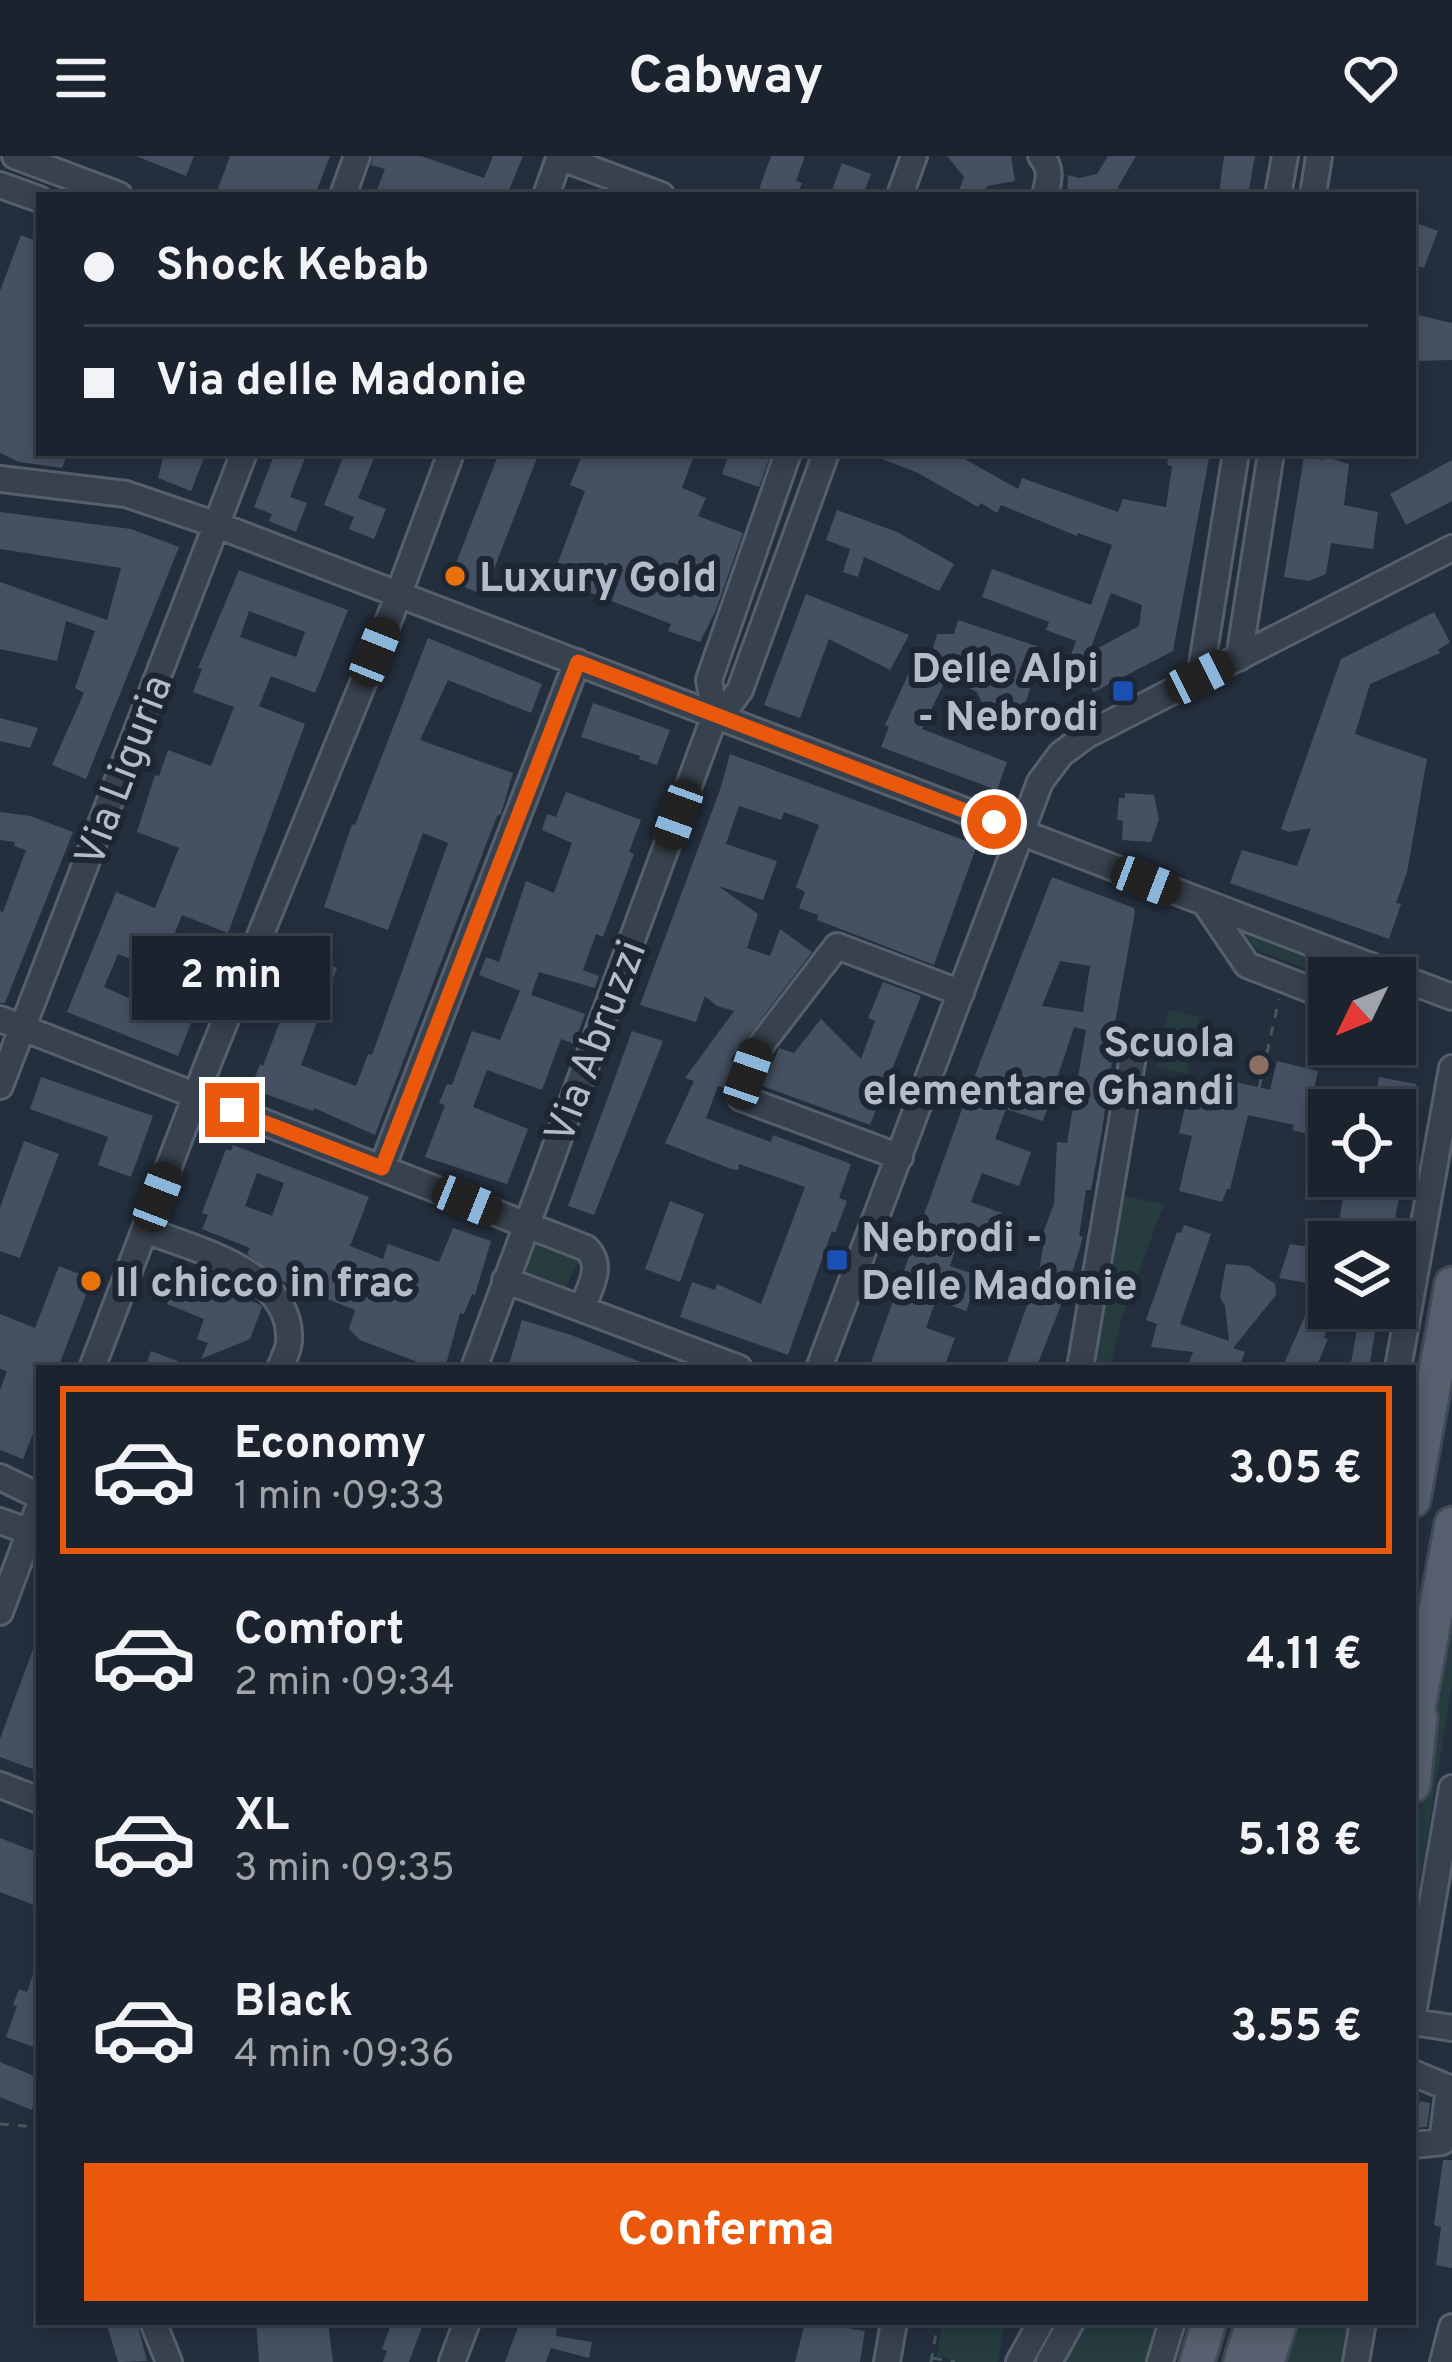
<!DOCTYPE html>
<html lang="it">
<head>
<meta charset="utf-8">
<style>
  :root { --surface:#1b232e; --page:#242b36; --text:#f1f3f6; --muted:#a0a4aa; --line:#39404a; --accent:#ea580c }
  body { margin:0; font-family:Overpass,sans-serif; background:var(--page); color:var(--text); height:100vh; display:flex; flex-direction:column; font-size:45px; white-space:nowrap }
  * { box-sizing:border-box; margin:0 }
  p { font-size:39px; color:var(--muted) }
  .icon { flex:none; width:66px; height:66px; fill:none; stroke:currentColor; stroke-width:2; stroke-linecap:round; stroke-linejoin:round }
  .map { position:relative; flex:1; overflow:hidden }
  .panel { position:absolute; left:36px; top:1209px; width:1380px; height:960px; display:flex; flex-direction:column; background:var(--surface); border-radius:0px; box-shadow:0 6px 18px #0003,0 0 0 3px var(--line) }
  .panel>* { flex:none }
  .banner { position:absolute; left:36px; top:36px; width:1380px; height:264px; border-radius:0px; box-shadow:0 6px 18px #0003,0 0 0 3px var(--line); display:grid; align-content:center; height:264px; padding:0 48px; background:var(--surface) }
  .needle { width:78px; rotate:227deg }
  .controls { position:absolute; left:1308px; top:801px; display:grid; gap:24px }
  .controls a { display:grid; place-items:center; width:108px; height:108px; border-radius:0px; background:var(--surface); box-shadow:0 6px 18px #0003,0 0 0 3px var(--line); font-size:60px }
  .end { position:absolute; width:54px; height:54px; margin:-27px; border:15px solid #ea580c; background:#fff; box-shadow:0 0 0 6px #fff }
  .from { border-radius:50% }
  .bubble { position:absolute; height:84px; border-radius:0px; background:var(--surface); box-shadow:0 6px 18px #0003,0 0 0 3px var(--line); font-size:39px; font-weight:700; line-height:84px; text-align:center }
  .car { position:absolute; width:36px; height:72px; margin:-36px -18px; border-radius:15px; box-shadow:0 0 9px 3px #0007; background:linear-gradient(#222 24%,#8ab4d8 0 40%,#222 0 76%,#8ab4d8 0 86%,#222 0) }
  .banner b { display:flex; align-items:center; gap:42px; height:114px; font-size:45px }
  .banner b+b { border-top:3px solid var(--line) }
  .banner i { width:30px; height:30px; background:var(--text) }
  ul { padding:21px 0 0; list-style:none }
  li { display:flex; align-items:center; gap:36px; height:168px; margin:0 24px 18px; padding:0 24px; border:6px solid transparent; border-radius:0px }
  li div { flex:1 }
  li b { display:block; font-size:45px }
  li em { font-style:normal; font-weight:700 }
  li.active { border-color:var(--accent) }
  li>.icon { width:108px; height:108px; stroke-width:1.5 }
  .cta { display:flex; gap:24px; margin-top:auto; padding:24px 48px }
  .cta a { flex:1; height:138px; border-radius:0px; background:var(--accent); color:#fff; font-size:48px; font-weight:700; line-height:138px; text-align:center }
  header { display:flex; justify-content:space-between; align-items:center; height:156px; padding:0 48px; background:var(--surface); font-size:54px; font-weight:700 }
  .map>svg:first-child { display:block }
</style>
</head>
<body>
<header><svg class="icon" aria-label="menu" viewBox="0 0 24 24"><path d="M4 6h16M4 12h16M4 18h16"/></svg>Cabway<svg class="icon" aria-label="heart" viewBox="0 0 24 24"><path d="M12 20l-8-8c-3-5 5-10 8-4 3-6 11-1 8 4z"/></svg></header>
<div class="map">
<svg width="1452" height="2206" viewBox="0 0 1452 2206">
  <rect width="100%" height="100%" fill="#242f3e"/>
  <path fill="#263c3f" d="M1246,778L1358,822H1330L1254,793Z
    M1169,854L1200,861L1187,918L1156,911Z
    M1114,1038L1164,1048L1121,1165L1110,1212H1085Z
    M535,1083L577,1100L579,1104L564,1135L522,1119L521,1113Z
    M1452,1473V1530L1413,1768V1693Z
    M942,2166H1005L998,2206H958L937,2200Z
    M1086,2166H1162L1151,2206H1063Z
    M1291,2166H1348L1341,2206H1279Z"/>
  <path fill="#455162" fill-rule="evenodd" d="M136,0H194L186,20Z
    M230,0H330L315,39H234L218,33Z
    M373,0H421L484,22L493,0H523L507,39H375L385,13L371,9Z
    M771,0H805L796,25L802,27L797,39H757Z
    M947,0H1011L1015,25L987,30L983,39H957L964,21Z
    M1108,0H1136L1118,31L1122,39H1067L1068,19L1079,22L1097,18Z
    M1224,0H1255L1248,39H1219Z
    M842,7L871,18L863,39H830Z
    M1413,66L1438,75L1424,112L1413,108Z
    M21,79L39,86V297H68L62,312L19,306L0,297V135Z
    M1413,158L1452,167V204L1413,205Z
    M164,297H206L191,335L158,322Z
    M275,297H307L290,341L307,347L296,376L269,365L272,358L254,351Z
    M345,297H376L358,342L386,353L374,383L349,373L354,361L324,349Z
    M499,297H539L484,439L449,425Z
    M583,297H695L682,332L706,342L698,360L743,377L716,454L700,486L668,475L671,468L552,422L585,335L570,329Z
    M736,297H771L759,331L722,318L728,301L734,303Z
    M867,297H954L1018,333L1022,322L1118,356L1123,343L1166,351L1172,310L1167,309L1169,297H1210L1173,495L1094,536L1088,526L1070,537L1059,533L1076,485L1046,474L1049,466L982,441L992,413L1091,449L1112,389L1078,377L1077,380L1001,349L997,357L981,347L978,351L918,317ZM1111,437L1142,449L1139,470L1089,497Z
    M1323,300L1349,308L1344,349L1378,356L1373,393L1331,387L1326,418L1309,425L1284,421L1304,301L1323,304Z
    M1452,304V345L1406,369L1390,338Z
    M837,354L897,376L954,408L939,435L864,401L858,421L843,416L850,393L826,384Z
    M0,356L131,373L179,391L86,623L52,609L84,537L75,532L95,475L66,465L57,505L0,493V426L107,464L121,412L0,393Z
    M239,414L348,454L315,537L271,520L259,550L305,568L228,777L182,759L170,789L211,806L205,823L208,824L178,900L67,856L116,736L155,752L179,692L137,676L155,619L159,620L168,594L211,610L234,551L193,536L202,513L198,512ZM249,455L305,476L296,501L240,481ZM118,798L164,816L163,819L172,823L159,856L104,831Z
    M806,438L909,479L890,514L829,483L800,562L764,549Z
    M1434,456L1450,486L1438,494L1440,497L1370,528L1355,578L1427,603L1407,716L1396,747L1401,748L1389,783L1230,727L1242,694L1297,710L1311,672L1289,676L1281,673L1341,503Z
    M958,464L1042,492L1018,572L989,562L977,536L947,521L922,573L1007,606L997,634L881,591L889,571L885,569L909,517L916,521L920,515L926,519L937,478H954Z
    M428,482L542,528L531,557L448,524L420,584L513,617L501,658L497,660L375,979L314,952L313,955L254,934L252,929L260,908L263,910L305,800L337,812L301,909L356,930L368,898L372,899L448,687L423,677L388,774L324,751L352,668L355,669Z
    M593,547L670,574L657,609L639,603L640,600L581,581Z
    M0,562L38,572L30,592L0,585Z
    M730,598L977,689L934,809L817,764L818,759L799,752L805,736L796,731L819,669L784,656L781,664L739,650L726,688L777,705L763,744L718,730L758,758L747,792L770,800L780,773L812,796L730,904L734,905L724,932L718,930L706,962L771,986L773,979L851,1008L839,1042L847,1045L835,1077L832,1075L788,1199L680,1161L692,1126L715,1134L717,1128L761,1148L805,1031L739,1008L738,1014L731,1013L665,987L694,925L685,922L734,855L717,850L705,840L696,866L640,849L721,631Z
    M566,636L641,664L629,696L634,698L603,781L596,778L583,814L599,820L595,832L539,816L531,839L479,819L486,801L499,806L526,725L554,737L572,687L542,674L547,658L556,661Z
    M1125,637L1154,639L1159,663L1151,686L1122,684L1123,665L1117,664L1119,642H1125Z
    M0,656L30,660L73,676L5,847H0V755L3,756L26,694L14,690L15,686L0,684Z
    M1052,721L1134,752L1135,756L1108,906L1112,907L1102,974L1091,1034H1086L1079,1080L1083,1081L1067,1134L1036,1212H1005L1039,1115L1044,1086L1040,1085L1054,1048L1057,986L1067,987L1086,874L1074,871L1043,965L1006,953L995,983L1031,996L1019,1030L982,1017L971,1046L1002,1057L989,1092L959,1081L950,1110L979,1120L966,1155L936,1144L926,1172L955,1182L944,1212L912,1207L910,1212H869L963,950ZM1060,805L1090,810L1083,856L1042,850Z
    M883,826L921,840L870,969L762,930L779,892L794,897L821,863L861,903L875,865L868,862Z
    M520,835L585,858L574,888L561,883L542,934L487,914L473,951L528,973L507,1028L425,1001L445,949L439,947L447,928L452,929L472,875L500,884Z
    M632,875L663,885L594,1059L568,1050Z
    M1277,905L1318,915L1314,933L1339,938L1335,954H1329V983L1292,974L1294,969L1248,959L1230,1033H1227L1222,1046L1179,1035L1192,980L1179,977L1186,947L1207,952L1215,921L1270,934Z
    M41,921L153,960L131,1021L98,1009L108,981L30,953Z
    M1379,921L1416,928L1412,946L1376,939Z
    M1395,975L1410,978L1403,1019L1395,1018Z
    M24,985L59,998L20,1102L0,1095V1052Z
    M233,989L369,1041L350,1090L383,1103L388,1088L439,1106L453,1072L491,1085L475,1139L472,1138L464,1158L460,1157L445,1212H433L360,1184L349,1173L355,1154L282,1125L247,1098L250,1092L202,1073L208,1059L202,1057L226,993L231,995ZM257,1017L284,1027L272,1060L245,1050Z
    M1347,1020H1403L1391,1086H1371L1369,1079L1366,1086H1335Z
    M670,1045L704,1058L680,1126L645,1113Z
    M1184,1069L1211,1078L1180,1168L1229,1185L1225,1150L1220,1141L1226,1108L1249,1110L1275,1128L1276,1139L1233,1192L1245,1196L1239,1212H1187L1193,1196L1151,1191L1157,1168L1146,1164L1177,1076L1181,1077Z
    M1290,1088L1329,1094L1324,1130L1279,1122Z
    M59,1110L92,1123L58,1212H39V1262L23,1303L0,1294V1234L7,1215L0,1213V1158L35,1172Z
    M179,1118L259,1148L262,1151L250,1183L201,1203L208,1187L197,1183L204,1163L167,1148Z
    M1305,1160L1328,1171L1324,1182L1328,1183L1316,1212H1282Z
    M522,1164L571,1179L656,1212H539L525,1207L523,1212H508Z
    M1358,1168L1376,1171L1369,1212H1350Z
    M151,1195L191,1210V1212H145Z
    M37,1482L39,1605L35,1614L0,1601V1583Z
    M0,1682L39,1697V1751L0,1736Z
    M37,1807H39V1893L6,1881L17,1850L13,1849L19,1833L27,1836Z
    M0,1906L39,1922L32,1954L0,1941Z
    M1420,1945L1430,1947L1427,1971L1414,1972Z
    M1443,2004H1452V2112L1436,2109L1441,2071L1434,2069Z
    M106,2166H137L147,2205L118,2206Z
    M256,2166H328L333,2206H259Z
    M392,2166H424L409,2206H383L387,2195L382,2193Z
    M520,2166H557L556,2180L592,2186L589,2202L551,2192L546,2206H505Z
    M805,2166H851L850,2173L865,2175L860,2206H795Z"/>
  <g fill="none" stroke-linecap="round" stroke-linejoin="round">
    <g stroke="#565f6c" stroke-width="30">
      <path id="minor" d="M15,0L119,39
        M1041,0C1052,12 1049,25 1045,39
        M559,1L661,39
        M0,29L39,43
        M343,39L357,0
        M546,39L560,0
        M900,39L914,0
        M1278,39L1285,0
        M1313,39L1319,0
        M0,323L126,338L217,369L1452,841
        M1239,502L1271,297
        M1200,521L1236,297
        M715,559L709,524L788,297
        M1207,750L1247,809L1329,841
        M0,863L586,1092C605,1110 589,1132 582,1153
        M0,930L244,297
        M900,1001L741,942L757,894L837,790L961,837
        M382,1012L577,506
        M145,1074C194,1093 293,1116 289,1185C289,1193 283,1204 280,1212
        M505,1124L739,1212
        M92,1212L209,905L392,456L451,297
        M474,1212L715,559L729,549L740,534L826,297
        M819,1212L1040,626L1061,598L1087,579L1452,392
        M1080,1212L1133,900
        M1398,1212L1452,912
        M0,1321L39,1340
        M0,1365L39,1379
        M0,1456L39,1351
        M0,1629L39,1644
        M1413,1858L1452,1632
        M1413,1866L1452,1872
        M1413,1917L1449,1932L1442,1986L1413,1989
        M153,2166L169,2206
        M452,2206L467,2166
        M887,2206L894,2166
        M1019,2206L1041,2166
        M1049,2206L1071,2166
        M1160,2206L1172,2166
        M1356,2206L1363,2166
        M1443,2206L1452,2171"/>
    </g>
    <g stroke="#414a57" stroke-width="39">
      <path id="major" d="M1413,1344L1452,1128
        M1413,1579L1452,1368
        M1413,1629L1420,1562
        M1197,2206L1209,2166
        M1241,2206L1253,2166
        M1267,2206L1280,2166"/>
    </g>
    <path stroke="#44595c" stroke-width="3" stroke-dasharray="9 9" stroke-linecap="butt" d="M1259,932L1279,843
      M0,1968L39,1971
      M933,2202L955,2206
      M931,2206L938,2166"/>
    <use href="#minor" stroke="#38414e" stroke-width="24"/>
    <use href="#major" stroke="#56606e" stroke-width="33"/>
  </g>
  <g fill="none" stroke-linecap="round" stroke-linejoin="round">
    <path stroke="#ea580c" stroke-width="15" d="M232,954L382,1012L578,506L994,666"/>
  </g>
  <g fill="#e8710a" stroke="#1d2633" stroke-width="4.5">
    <circle cx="455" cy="420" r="12"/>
    <circle cx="91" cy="1125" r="12"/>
  </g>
  <g fill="#1a4fb4" stroke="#1d2633" stroke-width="4.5">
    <rect x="1111" y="523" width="24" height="24" rx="6"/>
    <rect x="825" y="1092" width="24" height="24" rx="6"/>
  </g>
  <circle fill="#8d6e63" stroke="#1d2633" stroke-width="4.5" cx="1259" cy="909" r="12"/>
  <g text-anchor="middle" stroke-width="12" stroke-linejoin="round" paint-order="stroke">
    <g font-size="42" font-weight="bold" fill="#b4bcc9" stroke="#1d2633" text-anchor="start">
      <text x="479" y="435">Luxury Gold</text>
      <text x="1099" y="526" text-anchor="end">Delle Alpi<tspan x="1099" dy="48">- Nebrodi</tspan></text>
      <text x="1235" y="900" text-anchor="end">Scuola<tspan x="1235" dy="48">elementare Ghandi</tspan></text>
      <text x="861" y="1095">Nebrodi -<tspan x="861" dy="48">Delle Madonie</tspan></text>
      <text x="115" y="1140">Il chicco in frac</text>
    </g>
    <g font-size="42" fill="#b4bcc9" stroke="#1d2633">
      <text transform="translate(122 614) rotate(-69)" y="15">Via Liguria</text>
      <text transform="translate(594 885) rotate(-69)" y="15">Via Abruzzi</text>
    </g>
  </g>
</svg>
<div class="controls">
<a><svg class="needle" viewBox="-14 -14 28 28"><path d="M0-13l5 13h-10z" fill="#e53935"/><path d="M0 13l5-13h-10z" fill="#a0a4aa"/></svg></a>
<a><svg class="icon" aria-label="locate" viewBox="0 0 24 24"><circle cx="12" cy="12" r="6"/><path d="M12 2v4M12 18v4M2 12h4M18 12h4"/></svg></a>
<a><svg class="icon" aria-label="layers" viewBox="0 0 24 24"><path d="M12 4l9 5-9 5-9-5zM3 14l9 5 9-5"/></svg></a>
</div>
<i class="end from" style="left:994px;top:666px"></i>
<i class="end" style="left:232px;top:954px"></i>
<div class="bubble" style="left:132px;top:780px;width:198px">2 min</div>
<i class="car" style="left:375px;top:496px;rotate:22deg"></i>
<i class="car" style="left:1200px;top:521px;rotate:63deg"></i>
<i class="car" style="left:678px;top:659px;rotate:200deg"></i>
<i class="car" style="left:1146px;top:725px;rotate:111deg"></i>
<i class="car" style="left:748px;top:918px;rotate:19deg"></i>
<i class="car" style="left:158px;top:1041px;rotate:21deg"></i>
<i class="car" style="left:467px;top:1045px;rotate:112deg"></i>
<div class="banner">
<b><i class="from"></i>Shock Kebab</b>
<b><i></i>Via delle Madonie</b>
</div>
<section class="panel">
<ul>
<li class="active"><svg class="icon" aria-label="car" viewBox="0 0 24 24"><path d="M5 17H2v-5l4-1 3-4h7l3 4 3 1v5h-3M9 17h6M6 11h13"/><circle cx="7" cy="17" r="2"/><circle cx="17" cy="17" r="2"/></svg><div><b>Economy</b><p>1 min · 09:33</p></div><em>3.05 €</em></li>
<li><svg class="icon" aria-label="car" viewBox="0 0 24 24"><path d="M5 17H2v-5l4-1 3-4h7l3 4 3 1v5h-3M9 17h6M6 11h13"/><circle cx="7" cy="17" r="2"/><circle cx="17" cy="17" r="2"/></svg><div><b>Comfort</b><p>2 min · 09:34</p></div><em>4.11 €</em></li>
<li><svg class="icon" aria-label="car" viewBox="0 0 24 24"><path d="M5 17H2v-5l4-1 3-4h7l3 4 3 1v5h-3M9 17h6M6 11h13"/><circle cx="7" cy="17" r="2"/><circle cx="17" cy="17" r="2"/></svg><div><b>XL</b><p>3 min · 09:35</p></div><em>5.18 €</em></li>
<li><svg class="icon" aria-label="car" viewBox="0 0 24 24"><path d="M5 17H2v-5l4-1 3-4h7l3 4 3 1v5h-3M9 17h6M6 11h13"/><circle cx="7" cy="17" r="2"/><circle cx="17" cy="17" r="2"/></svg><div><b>Black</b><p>4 min · 09:36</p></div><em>3.55 €</em></li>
</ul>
<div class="cta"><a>Conferma</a></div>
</section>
</div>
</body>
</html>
